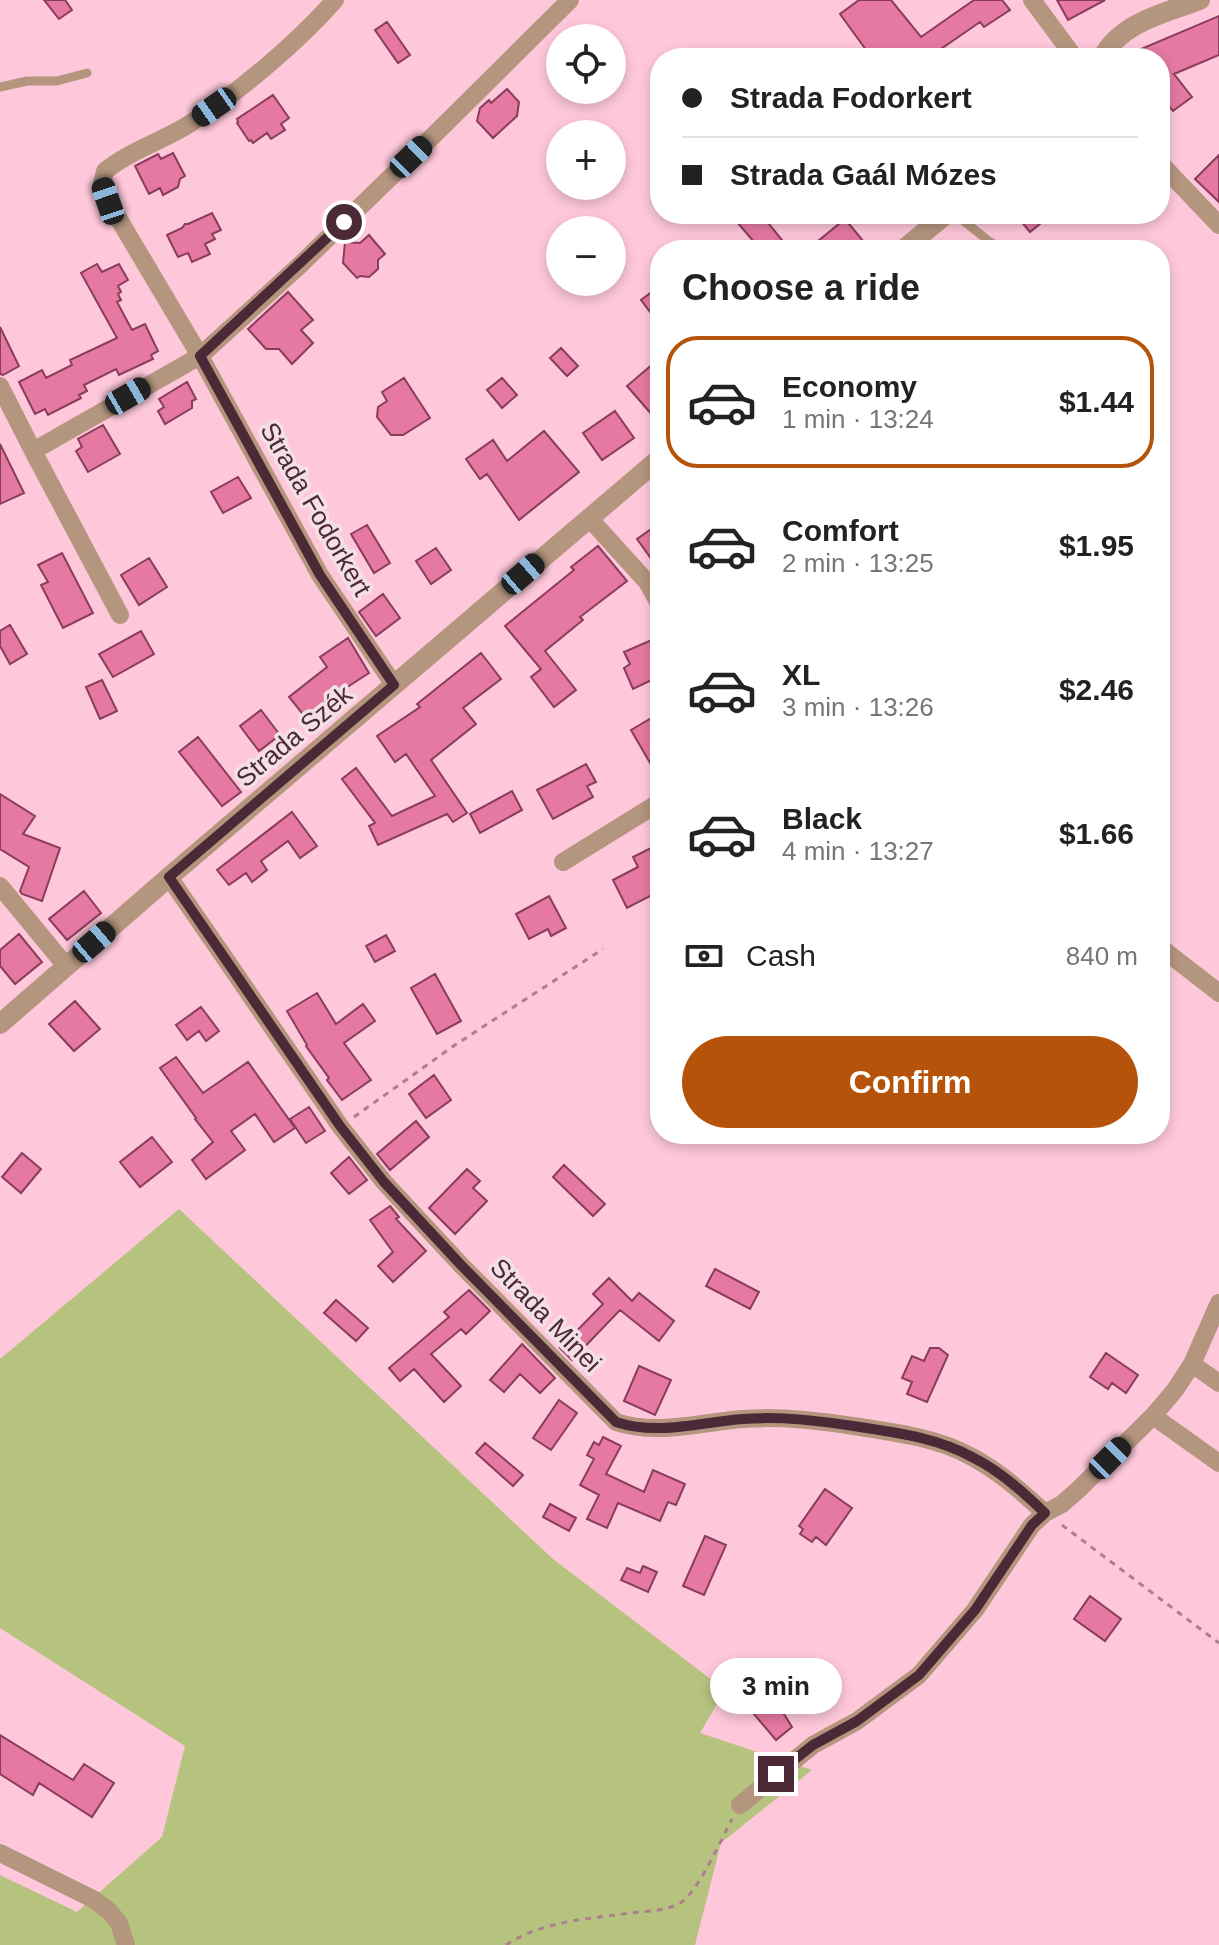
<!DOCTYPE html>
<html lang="en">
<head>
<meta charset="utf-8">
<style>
  :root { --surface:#fff; --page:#f6f6f6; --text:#222; --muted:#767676; --line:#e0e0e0; --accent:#b45309 }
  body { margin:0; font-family:Helvetica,sans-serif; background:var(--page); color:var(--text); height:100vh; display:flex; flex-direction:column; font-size:30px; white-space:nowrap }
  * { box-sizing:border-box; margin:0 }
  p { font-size:26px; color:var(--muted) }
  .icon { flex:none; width:44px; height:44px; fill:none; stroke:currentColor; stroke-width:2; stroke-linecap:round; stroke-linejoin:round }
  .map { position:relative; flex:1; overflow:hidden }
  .drawer { position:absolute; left:650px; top:240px; width:520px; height:904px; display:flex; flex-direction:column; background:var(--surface); border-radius:32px; box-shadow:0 4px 12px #0003 }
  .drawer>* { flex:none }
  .top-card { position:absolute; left:650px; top:48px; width:520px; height:176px; border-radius:32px; box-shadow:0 4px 12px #0003; display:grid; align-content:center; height:176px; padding:0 32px; background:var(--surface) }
  .controls { position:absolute; left:546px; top:24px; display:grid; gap:16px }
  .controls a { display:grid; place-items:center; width:80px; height:80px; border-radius:50%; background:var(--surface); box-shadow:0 4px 12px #0003; font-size:40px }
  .end { position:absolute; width:36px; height:36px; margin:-18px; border:10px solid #4c2936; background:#fff; box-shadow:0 0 0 4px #fff }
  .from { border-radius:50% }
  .bubble { position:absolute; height:56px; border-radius:28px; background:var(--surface); box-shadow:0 4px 12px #0003; font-size:26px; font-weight:800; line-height:56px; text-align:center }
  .car { position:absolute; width:24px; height:48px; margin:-24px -12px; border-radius:10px; box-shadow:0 0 6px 2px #0007; background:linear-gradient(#222 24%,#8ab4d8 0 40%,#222 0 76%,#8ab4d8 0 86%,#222 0) }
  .top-card b { display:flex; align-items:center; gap:28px; height:76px; font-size:30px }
  .top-card b+b { border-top:2px solid var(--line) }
  .top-card i { width:20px; height:20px; background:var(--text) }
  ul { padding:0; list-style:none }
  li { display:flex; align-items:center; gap:24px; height:132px; margin:0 16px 12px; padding:0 16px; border:4px solid transparent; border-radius:32px }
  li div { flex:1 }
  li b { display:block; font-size:30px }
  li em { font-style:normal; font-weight:800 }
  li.selected { border-color:var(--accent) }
  li>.icon { width:72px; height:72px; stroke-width:1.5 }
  h2 { padding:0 32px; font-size:36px; line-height:96px }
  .pay { display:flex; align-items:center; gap:20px; height:88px; padding:0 32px; font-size:30px }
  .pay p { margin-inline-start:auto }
  .primary-button { display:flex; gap:16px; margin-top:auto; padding:16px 32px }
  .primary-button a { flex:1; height:92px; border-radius:48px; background:var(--accent); color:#fff; font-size:32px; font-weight:800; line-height:92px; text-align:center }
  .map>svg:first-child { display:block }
</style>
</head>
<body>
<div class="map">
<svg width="1219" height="1945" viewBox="0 0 1219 1945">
  <rect width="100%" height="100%" fill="#fec8da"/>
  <path fill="#b6c37f" d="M179,1209L553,1559L725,1690L700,1733L812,1770L721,1843L695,1945H0V1875L77,1912L162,1837L185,1746L0,1628V1359Z"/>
  <path fill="#e579a2" stroke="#893c5b" stroke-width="2" d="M44,0H65L72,10L59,19Z
    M859,0H891L921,37L974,0H1002L1010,10L984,27L980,22L941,49L948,58H872L840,14Z
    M1057,0H1105L1068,20Z
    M1219,16V55L1174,74L1192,97L1173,111L1160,95V58H1120Z
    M387,22L410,55L398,63L375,30Z
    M507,89L519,102L517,116L493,138L477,121L480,108L489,100L491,103Z
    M273,95L289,118L281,124L285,130L271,139L267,133L253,143L251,140L249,141L237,123L238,122L237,119Z
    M173,153L185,176L180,179L178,187L163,195L160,188L149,194L135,166L158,154L161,159Z
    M1219,155V202L1195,179Z
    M212,213L221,230L212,234L215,239L205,244L210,254L192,262L188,253L178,257L167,235L182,228L185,224H188Z
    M730,214H761L790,250H761Z
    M1015,214H1052L1030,232Z
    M845,219L864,242L854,250H807Z
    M369,235L385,254L378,260V269L369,277L360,276L357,278L343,263L345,242L360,243Z
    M97,264L102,272L119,264L128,280L118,286L121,292L118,294L121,300L117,302L132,330L145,324L158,351L151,355L153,359L119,375L116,369L84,385L87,391L79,395L81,398L48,415L45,409L35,414L19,382L42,370L46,378L72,365L70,360L117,338L81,273Z
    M660,286V325L641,300Z
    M288,292L313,320L301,330L313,343L292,364L279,349H266L248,329Z
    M0,327L19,366L3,375L0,374Z
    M561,348L578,366L567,376L550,358Z
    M660,358V424L627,386Z
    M404,378L430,418L403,435H391L377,417L378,407L387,401L382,392Z
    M502,378L517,395L502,408L487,390Z
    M187,382L196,399L192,401V408L165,424L158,411L164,407L159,399Z
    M615,411L634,438L602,460L583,433Z
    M103,425L120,454L88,472L76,451L82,447L78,439Z
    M544,431L579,472L519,520L487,474L480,479L466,459L493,440L507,461Z
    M0,444L24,493L0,504Z
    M238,477L251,498L223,513L211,492Z
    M660,523V550L650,557L637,539Z
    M367,525L390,563L374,573L351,534Z
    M598,546L627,581L580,617L583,620L545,651L576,690L554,707L531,677L541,669L505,626L574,570L571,567Z
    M436,548L451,570L431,584L416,561Z
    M62,553L93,613L63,628L41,585L48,582L38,565Z
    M149,558L167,587L139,605L121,575Z
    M383,594L400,618L376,636L359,612Z
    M10,625L27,654L10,664L0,646V631Z
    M141,631L154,654L113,677L99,654Z
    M348,638L369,673L332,697L306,718L289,697L327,667L320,657Z
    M654,639L660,651V676L633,689L624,668L630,664L624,652Z
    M481,653L501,679L463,708L476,724L431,760L467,813L453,822L447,814L378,845L369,826L375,823L342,779L356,768L392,816L435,796L406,754L395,762L377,736L420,707L417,704Z
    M102,680L117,711L100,719L86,687Z
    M261,710L280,735L259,751L240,726Z
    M660,713V780L631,730Z
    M198,737L241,792L222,806L179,752Z
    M586,764L596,782L587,786L593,797L553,819L537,790Z
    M512,791L522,810L480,833L470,814Z
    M0,794L35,816L23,834L60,848L42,901L22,894L20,891L29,867L0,849Z
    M292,812L317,846L300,858L288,841L261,861L267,870L252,882L246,873L229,885L217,870Z
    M655,846L660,856V891L627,908L613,880L638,867L633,857Z
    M84,891L101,913L67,940L49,919Z
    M549,896L566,928L551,936L548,929L529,939L516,914Z
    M19,934L42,962L15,984L0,966V950Z
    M386,935L395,951L375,962L366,946Z
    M435,974L461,1021L437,1034L411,988Z
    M317,993L336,1024L363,1004L375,1021L344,1043L371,1080L342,1100L327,1080L329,1078L306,1046L307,1045L287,1011Z
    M75,1001L100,1029L74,1051L49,1024Z
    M201,1007L219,1031L206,1041L199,1031L187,1040L176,1025Z
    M176,1057L203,1093L248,1062L295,1128L274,1142L255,1114L231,1131L245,1150L206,1179L192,1160L213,1142L195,1119L196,1118L160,1068Z
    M434,1075L451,1100L426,1118L409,1094Z
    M309,1107L325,1131L306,1143L290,1119Z
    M416,1121L429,1137L390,1170L377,1154Z
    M152,1137L172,1162L140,1187L120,1162Z
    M22,1153L41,1169L21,1193L2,1177Z
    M349,1157L367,1180L349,1194L331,1173Z
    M564,1165L605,1204L593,1216L553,1177Z
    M467,1169L480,1181L473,1188L487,1201L455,1234L429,1208Z
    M390,1206L399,1217L396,1219L426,1251L393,1282L378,1266L393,1252L370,1220Z
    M715,1269L759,1292L750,1309L706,1286Z
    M609,1278L632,1301L639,1293L674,1321L659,1341L620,1310L572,1360L560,1348L603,1304L593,1294Z
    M469,1290L490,1311L466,1334L461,1329L431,1354L461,1386L444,1402L414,1369L400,1381L389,1368L449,1317L444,1312Z
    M336,1300L368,1328L356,1341L324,1313Z
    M522,1344L555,1378L540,1393L520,1374L504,1392L490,1380Z
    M930,1348H939L948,1355L927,1402L907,1394L912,1382L902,1378L912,1356L924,1361Z
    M1106,1353L1138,1375L1126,1393L1112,1383L1108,1389L1090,1377Z
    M639,1366L671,1380L655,1415L624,1401Z
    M559,1400L577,1413L551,1450L533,1438Z
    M603,1437L621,1446L606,1474L644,1492L653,1470L685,1484L676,1505L668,1502L660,1521L618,1503L607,1528L587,1519L599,1495L580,1485L594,1459L587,1455L594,1442L599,1445Z
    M485,1443L523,1475L513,1486L476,1453Z
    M825,1489L852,1508L826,1545L816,1537L812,1542L800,1534L803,1529L799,1526Z
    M550,1504L576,1518L569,1531L543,1517Z
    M705,1536L726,1545L704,1595L683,1586Z
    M643,1566L657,1572L648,1592L621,1580L627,1568L640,1573Z
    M1090,1596L1121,1619L1105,1641L1074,1619Z
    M757,1662L775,1673L771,1682L795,1700L784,1714L792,1727L776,1740L753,1713L758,1706L738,1696Z
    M0,1735L73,1780L84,1764L114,1783L92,1817L39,1783L33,1795L0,1774Z"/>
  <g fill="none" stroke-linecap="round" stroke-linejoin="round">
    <path stroke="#ac7f8e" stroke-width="3" stroke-dasharray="6 6" stroke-linecap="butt" d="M354,1117L455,1045L603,949
      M1062,1525L1219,1643
      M506,1945C546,1919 593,1919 638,1912C651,1911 668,1910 680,1903C697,1894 722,1838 732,1819"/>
    <path stroke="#b4957e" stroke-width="9" d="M0,87L27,81H57L87,73
      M955,214L990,242L1004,250"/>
    <path stroke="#b4957e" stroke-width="18" d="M335,0C296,44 240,91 191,123C163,141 131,150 105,171L102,184L108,201L200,356L320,575L394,685
      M1032,0L1075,58
      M1160,163L1219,225
      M0,386L33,451L200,356L300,265L433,136L570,0
      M33,451L120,615
      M589,518L647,582L660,605
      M563,862L660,802
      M169,877L340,1126L384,1182L461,1265L616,1422C658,1436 701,1422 743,1419C782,1416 821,1421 860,1427C899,1433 937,1438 972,1457C1000,1472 1022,1492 1045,1513
      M0,886L66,966
      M1160,947L1219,993
      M1192,1364L1219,1383
      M1153,1416L1219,1463
      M740,1805L813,1745L857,1721L919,1675L975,1610L1032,1525L1045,1513L1062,1504L1079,1489L1153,1416L1175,1390L1192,1364L1219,1303
      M0,1853L93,1899L109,1911L119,1923L126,1945"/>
    <path stroke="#b4957e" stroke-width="20" d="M1102,58C1121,22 1165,13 1200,0
      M903,250L946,214
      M0,1024L169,877L660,458"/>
  </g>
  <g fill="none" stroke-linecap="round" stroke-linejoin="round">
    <path stroke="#4c2936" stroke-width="10" d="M344,222L200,356L320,575L394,685L169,877L340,1126L384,1182L461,1265L616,1422C658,1436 701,1422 743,1419C782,1416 821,1421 860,1427C899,1433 937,1438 972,1457C1000,1471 1022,1491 1045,1513L1032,1525L975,1610L919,1675L857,1721L813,1745L776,1774"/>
  </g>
  <g text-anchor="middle" stroke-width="7" stroke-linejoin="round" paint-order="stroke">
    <g font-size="26" fill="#4c2936" stroke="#f3e0e6">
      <text transform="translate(316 509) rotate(60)" y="9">Strada Fodorkert</text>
      <text transform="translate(294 736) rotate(-40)" y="9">Strada Szék</text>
      <text transform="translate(546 1315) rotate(46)" y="9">Strada Minei</text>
    </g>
  </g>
</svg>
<div class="controls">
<a><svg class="icon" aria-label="locate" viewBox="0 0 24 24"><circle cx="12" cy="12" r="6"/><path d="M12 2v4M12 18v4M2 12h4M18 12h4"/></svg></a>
<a>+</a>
<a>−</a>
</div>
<i class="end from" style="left:344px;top:222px"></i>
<i class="end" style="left:776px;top:1774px"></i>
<div class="bubble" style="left:710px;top:1658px;width:132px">3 min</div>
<i class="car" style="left:214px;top:107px;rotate:235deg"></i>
<i class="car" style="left:411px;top:157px;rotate:46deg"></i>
<i class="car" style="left:108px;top:201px;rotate:341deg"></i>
<i class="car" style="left:128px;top:396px;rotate:60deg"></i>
<i class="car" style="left:523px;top:574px;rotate:49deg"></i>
<i class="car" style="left:94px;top:942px;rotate:49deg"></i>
<i class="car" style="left:1110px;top:1458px;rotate:45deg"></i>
<div class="top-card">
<b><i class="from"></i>Strada Fodorkert</b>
<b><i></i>Strada Gaál Mózes</b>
</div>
<section class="drawer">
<h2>Choose a ride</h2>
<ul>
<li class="selected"><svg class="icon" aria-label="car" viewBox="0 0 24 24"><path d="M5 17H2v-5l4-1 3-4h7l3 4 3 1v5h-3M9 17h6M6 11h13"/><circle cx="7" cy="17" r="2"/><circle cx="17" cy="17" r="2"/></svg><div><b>Economy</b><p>1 min · 13:24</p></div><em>$1.44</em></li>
<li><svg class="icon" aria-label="car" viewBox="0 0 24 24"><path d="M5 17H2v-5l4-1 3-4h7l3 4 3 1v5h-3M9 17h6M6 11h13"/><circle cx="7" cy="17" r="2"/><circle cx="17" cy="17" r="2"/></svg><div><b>Comfort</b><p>2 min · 13:25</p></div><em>$1.95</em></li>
<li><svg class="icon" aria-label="car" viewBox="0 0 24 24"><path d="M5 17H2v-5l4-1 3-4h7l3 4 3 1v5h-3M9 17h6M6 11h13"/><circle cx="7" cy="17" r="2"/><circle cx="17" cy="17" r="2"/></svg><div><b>XL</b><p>3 min · 13:26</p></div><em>$2.46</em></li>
<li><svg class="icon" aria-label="car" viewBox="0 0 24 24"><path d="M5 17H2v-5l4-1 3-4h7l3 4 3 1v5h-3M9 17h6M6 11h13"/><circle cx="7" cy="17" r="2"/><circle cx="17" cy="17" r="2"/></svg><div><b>Black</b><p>4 min · 13:27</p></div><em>$1.66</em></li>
</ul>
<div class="pay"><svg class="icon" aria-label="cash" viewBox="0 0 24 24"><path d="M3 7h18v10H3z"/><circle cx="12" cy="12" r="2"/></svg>Cash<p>840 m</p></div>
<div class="primary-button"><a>Confirm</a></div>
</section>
</div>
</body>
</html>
